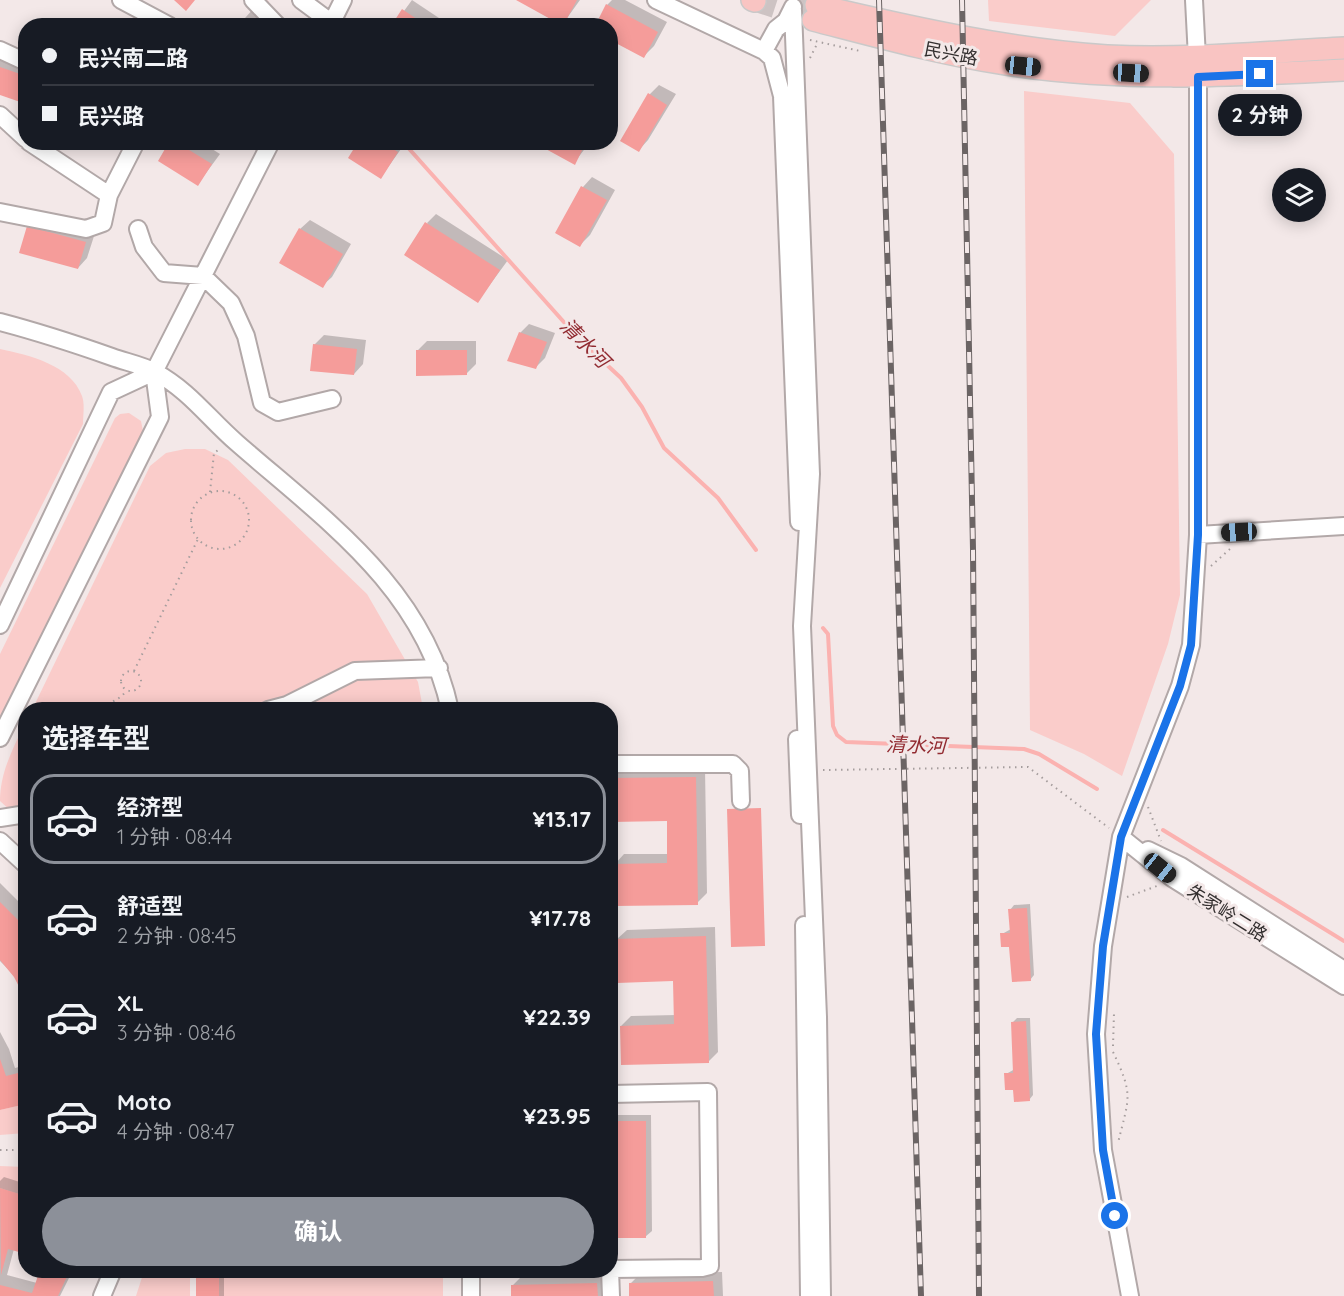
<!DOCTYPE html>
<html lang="zh">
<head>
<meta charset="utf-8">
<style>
  :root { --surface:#171b24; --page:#242831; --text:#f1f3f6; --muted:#9ea1a6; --line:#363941; --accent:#8c9099 }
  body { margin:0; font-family:Quicksand,"Noto Sans SC",sans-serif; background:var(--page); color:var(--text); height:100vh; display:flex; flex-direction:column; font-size:22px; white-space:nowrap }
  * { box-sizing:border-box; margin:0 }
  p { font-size:20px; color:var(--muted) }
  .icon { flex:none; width:33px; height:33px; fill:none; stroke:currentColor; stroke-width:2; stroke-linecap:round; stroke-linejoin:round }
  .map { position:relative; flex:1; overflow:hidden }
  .drawer { position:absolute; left:18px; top:702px; width:600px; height:576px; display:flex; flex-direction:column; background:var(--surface); border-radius:24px; box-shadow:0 3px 15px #0003 }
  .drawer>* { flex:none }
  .top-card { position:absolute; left:18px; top:18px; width:600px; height:132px; border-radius:24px; box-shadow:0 3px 15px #0003; display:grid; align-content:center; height:132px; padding:0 24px; background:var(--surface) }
  .controls { position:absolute; left:1272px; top:168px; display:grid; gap:12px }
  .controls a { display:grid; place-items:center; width:54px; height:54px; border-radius:50%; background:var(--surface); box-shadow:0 3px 15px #0003; font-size:30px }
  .end { position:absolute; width:27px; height:27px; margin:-14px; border:8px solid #1a73e8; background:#fff; box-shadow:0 0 0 3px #fff }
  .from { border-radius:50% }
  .bubble { position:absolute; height:42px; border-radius:21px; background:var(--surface); box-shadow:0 3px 15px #0003; font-size:20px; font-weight:700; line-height:42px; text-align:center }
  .car { position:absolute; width:18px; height:36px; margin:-18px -9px; border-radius:8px; box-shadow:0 0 4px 2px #0007; background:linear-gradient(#222 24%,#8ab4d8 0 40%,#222 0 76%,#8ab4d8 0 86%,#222 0) }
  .top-card b { display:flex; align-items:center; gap:21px; height:57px; font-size:22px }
  .top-card b+b { border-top:2px solid var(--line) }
  .top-card i { width:15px; height:15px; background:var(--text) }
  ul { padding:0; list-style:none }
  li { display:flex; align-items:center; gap:18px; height:90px; margin:0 12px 9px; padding:0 12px; border:3px solid transparent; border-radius:24px }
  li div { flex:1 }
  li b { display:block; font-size:22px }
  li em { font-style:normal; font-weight:700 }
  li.current { border-color:var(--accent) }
  li>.icon { width:54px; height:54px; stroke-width:1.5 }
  h2 { padding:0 24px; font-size:27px; line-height:72px }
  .cta { display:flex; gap:12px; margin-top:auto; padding:12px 24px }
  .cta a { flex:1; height:69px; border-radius:36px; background:var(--accent); color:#fff; font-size:24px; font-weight:700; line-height:69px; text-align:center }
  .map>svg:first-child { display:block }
</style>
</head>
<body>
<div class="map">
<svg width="1344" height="1296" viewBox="0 0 1344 1296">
  <rect width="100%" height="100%" fill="#f3e8e8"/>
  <path fill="#faccca" d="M988,0H1151L1115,36L989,21Z
    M1024,91L1130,103L1174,154L1180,595L1168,644L1122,776L1084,754L1030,730Z
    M0,349C29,355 71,365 82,396C85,404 83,416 83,424L0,588Z
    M129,413L141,421L143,431L0,724V654L115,418L120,414Z
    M185,449H205L228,460L367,594L418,682L423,709L32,710L150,466L166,453Z
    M25,723V824L0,801C0,772 13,749 25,723Z
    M25,1104V1133L0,1135V1110Z
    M0,1166L25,1167V1196L0,1188Z
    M144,1271H190V1296H136Z
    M219,1271H443V1296H219Z"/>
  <path fill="#0003" d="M412,0L451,26H393Z
    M519,0H580L562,25Z
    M612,0H625L667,22L654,46L644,56L610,26L607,5Z
    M253,9L274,26H238Z
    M0,54L26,63V103L0,94Z
    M659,85L676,94L648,140L639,150L650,94Z
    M171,142H201L220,154L198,184Z
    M360,142H406L381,177Z
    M536,142H590L574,163Z
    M592,177L615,190L590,235L580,245L557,232L583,187Z
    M436,214L508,260L478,301L427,223Z
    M38,217L95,233L87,258L78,268L21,252L28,226Z
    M310,220L351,244L332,277L322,286L300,229Z
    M529,324L555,333L545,358L536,367L520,333Z
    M324,335L366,340L363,364L354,374L314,345Z
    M427,341H476V364L466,374L417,351Z
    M705,768L707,893L697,903L615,864L624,854H668V820L612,779L622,769Z
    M0,883L26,909V996L15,976L0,961Z
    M1030,904L1034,975L1030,980L1002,934L1011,929L1010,910L1014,905Z
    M715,927L718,1052L708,1062L621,1026L631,1016L676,1015L675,980L617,939L627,930Z
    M1017,1018H1030L1033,1095L1029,1100L1014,1088L1006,1074L1015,1069L1012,1023Z
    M0,1032L9,1049L15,1068L26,1065V1102L0,1109Z
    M610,1115H651L652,1231L645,1237H610Z
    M4,1177L26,1184V1253L14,1249L7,1275L37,1283L42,1270H73L60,1296H0V1181Z
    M197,1270H224V1296H197Z
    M722,1272L723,1296H631L630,1284L640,1274Z
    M606,1274L607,1296H512V1286L522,1276Z"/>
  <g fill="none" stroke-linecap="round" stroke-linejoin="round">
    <path stroke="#fbb2b0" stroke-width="4" d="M264,0L267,3
      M403,142L579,339L621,378L642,407L664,448L718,498L756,550
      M823,628L828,634L833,726L837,735L846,742L1024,749L1039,754L1097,789
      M1163,830L1344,941"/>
  </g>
  <path fill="#f59c9a" d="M174,0H195L186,11Z
    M516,0H577L563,26Z
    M606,4L658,32L644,58L610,40V26H595Z
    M402,9L427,26H391Z
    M0,67L26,76V104L0,95Z
    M648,93L667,105L639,152L620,141Z
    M169,142H176L212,164L198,186L158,161Z
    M358,142H382L398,152L381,179L348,158Z
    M533,142H586L575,165Z
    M581,186L607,200L580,247L555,233Z
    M425,222L500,270L478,303L404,255Z
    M27,226L86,242L78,269L19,253Z
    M299,228L343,254L323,288L279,263Z
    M519,332L547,342L536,369L507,361Z
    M313,344L357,349L354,375L310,371Z
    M416,350H467V375L416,376Z
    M696,777L698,905L614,906L613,864L667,863V821L611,822V778Z
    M761,808L765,946L731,947L727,809Z
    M0,902L26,928V1000L14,977L0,960Z
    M1027,908L1031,981L1012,982L1009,947H1001L1000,933H1010L1008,909Z
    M706,936L709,1063L621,1065L620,1026L674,1024L673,981L617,983L616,939Z
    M1026,1021L1030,1101L1014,1102L1013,1090H1005L1004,1073H1013L1011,1022Z
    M0,1059L6,1076L26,1071V1104L0,1110Z
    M610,1121H646V1238H610Z
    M0,1188L26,1196V1254L8,1249L1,1275Z
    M40,1270H70L58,1296H0V1285L32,1293Z
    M196,1270H219V1296H196Z
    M713,1281L714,1296H629V1283Z
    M597,1283L598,1296H511V1285Z"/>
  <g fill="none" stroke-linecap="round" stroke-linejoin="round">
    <path stroke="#cdc3c3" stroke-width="21" stroke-dasharray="21 10" stroke-linecap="butt" d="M799,0L816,5
      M755,1L813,20"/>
    <g stroke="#b2a8a8" stroke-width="20">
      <path id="minor" d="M121,0L170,26
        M253,0L278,26
        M301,0L332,23
        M656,0L764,51L776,29L786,21L793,7
        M793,10L811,474L802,626L818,1017L822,1296
        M330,26L343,0
        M0,50L26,62
        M764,51L772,58L782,96L799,522
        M0,115L26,139
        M29,142L109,195
        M0,212L86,229L103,223L109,195L136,142
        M138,229L144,247L164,273L203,276L231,303L246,336L262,403L278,412L332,399
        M0,322C38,332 75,344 112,357C126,362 142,365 155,372C190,391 209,419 237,443C325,520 424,588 450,710
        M1198,535L1344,526
        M0,625L111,392L154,372
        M268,710L287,705L355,671L439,668
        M0,738L160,417L154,372L271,142
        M797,739L800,815
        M610,764H733L740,771L741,801
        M0,818L26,814
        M1121,837L1172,878L1344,986
        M0,841L26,865
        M1148,850L1181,866L1344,970
        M804,925L809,1296
        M610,1094L708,1092L710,1266L702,1268L610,1269
        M610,1270L611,1296
        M102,1296L113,1270
        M471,1296V1270
        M1130,1296L1103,1150L1096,1034L1103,946L1121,837L1180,686L1191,645L1198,535V77L1194,0"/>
    </g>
    <g stroke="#cac9c9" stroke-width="24">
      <path id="major" d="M752,0L755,1
        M816,5C913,28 1008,49 1107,56C1186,60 1266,52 1344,48
        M813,20C875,36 936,53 999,63C1113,82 1229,76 1344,70"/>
    </g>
    <path stroke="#a59d9d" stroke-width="2" stroke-dasharray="1.5 4.5" stroke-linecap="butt" d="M810,40L860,51
      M810,58L818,42
      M191 520a29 29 0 1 1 58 0a29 29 0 1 1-58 0Z
      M210,492L214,453L221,448
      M1211,566L1231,548
      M121 681a10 10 0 1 1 20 0a10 10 0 1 1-20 0Z
      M134,671L198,539
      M105,710C109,700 122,700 126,690
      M823,770L1028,767L1109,828
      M1148,807L1161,841
      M1127,897L1157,886
      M1113,1046L1114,1013
      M1113,1052C1134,1096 1129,1097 1118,1143
      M0,1150H26"/>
    <use href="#minor" stroke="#fff" stroke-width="16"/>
    <use href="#major" stroke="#f9c4c2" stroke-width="21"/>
    <g stroke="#6b6464" stroke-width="6">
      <path id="rail" d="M879,0L921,1296
        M962,0L973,549L979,1296"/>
    </g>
    <use href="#rail" stroke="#f3e8e8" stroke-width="4" stroke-dasharray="11" stroke-linecap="butt"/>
  </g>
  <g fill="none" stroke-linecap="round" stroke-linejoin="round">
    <path stroke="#1a73e8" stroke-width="8" d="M1115,1216L1103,1150L1096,1034L1103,946L1121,837L1180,686L1191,645L1198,535V77L1260,74"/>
  </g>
  <g text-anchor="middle" stroke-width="6" stroke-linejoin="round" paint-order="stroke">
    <g font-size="18" fill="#332f2f" stroke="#f3e8e8">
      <text transform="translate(951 54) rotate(11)" y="6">民兴路</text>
      <text transform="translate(1227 913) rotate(32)" y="6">朱家岭二路</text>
    </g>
    <g font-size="20" font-style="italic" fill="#922b31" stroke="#f3e8e8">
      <text transform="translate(585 343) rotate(45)" y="7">清水河</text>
      <text transform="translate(916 745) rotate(2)" y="7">清水河</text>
    </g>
  </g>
</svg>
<div class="controls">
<a><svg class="icon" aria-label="layers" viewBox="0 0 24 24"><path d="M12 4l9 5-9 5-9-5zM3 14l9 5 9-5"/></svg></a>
</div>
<i class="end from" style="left:1115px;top:1216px"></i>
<i class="end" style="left:1260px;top:74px"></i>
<div class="bubble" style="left:1218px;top:94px;width:84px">2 分钟</div>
<i class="car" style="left:1023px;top:66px;rotate:96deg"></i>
<i class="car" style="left:1131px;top:73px;rotate:93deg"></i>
<i class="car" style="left:1239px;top:532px;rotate:267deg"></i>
<i class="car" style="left:1160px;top:868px;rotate:129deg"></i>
<div class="top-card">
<b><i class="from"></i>民兴南二路</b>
<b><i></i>民兴路</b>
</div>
<section class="drawer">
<h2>选择车型</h2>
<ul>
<li class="current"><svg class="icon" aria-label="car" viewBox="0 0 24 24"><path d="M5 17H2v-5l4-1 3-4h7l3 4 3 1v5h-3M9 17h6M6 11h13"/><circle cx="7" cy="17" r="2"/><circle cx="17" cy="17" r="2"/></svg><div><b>经济型</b><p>1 分钟 · 08:44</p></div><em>¥13.17</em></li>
<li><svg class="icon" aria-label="car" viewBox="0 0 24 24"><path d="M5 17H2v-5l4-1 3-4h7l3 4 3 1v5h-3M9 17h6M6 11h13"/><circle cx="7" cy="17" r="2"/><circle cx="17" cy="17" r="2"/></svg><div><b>舒适型</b><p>2 分钟 · 08:45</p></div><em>¥17.78</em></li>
<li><svg class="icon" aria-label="car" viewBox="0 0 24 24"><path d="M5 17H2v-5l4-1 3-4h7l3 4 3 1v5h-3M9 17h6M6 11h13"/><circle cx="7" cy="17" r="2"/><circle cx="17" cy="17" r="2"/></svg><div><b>XL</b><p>3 分钟 · 08:46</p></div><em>¥22.39</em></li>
<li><svg class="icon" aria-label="car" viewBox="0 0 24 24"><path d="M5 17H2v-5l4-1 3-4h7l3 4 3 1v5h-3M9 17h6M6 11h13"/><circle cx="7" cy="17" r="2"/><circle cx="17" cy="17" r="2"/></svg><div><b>Moto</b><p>4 分钟 · 08:47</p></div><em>¥23.95</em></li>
</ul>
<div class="cta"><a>确认</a></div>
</section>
</div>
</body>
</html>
